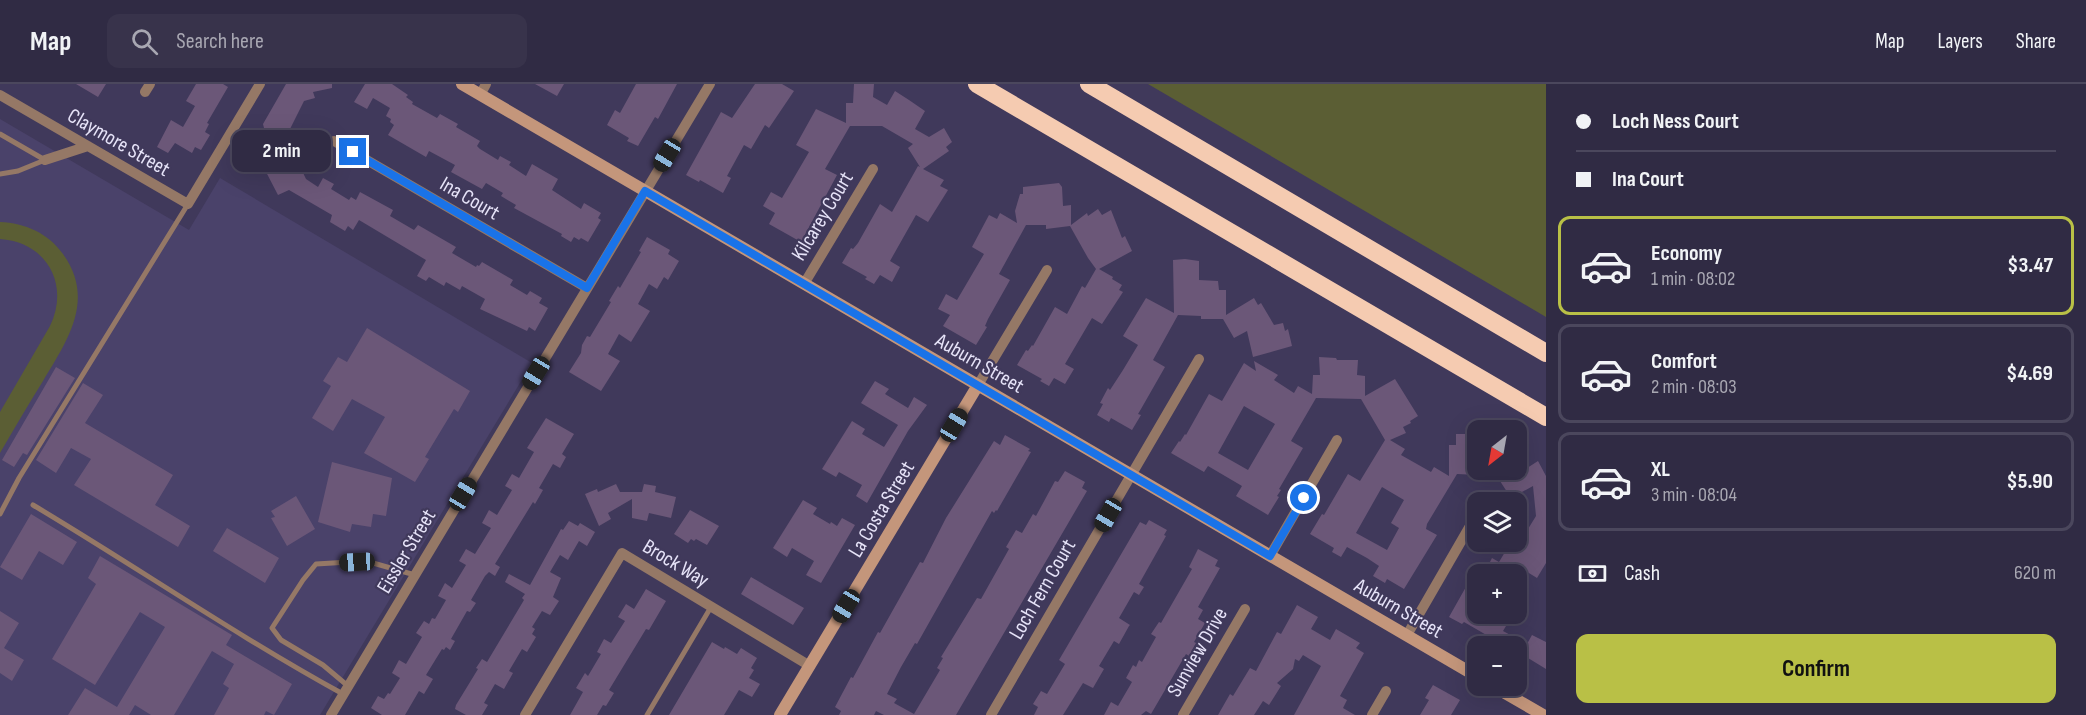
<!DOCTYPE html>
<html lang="en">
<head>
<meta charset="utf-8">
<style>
  :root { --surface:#302b44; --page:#38334b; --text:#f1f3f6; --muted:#a8a7b2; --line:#4b475d; --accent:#b9c046 }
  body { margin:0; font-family:"Sofia Sans Condensed",sans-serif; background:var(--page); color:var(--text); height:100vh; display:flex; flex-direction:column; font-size:22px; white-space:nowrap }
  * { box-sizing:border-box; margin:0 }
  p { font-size:20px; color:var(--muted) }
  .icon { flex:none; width:33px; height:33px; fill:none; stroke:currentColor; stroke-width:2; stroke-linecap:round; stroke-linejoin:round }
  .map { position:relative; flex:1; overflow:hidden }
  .details { display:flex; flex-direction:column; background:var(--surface); width:540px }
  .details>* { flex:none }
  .top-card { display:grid; align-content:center; height:132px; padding:0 30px; background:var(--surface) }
  .needle { width:39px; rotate:211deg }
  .buttons { position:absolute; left:1467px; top:336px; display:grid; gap:12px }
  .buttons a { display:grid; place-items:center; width:60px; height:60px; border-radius:12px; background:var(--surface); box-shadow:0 6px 24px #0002,0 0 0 2px var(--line); font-size:30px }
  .end { position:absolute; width:27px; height:27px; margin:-14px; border:8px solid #1a73e8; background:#fff; box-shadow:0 0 0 3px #fff }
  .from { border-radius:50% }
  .bubble { position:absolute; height:42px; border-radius:12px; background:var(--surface); box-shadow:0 6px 24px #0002,0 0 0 2px var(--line); font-size:20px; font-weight:700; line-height:42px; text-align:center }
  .car { position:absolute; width:18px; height:36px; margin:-18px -9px; border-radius:8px; box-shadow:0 0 4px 2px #0007; background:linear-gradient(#222 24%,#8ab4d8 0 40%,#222 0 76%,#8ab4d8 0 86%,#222 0) }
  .top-card b { display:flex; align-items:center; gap:21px; height:57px; font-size:22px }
  .top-card b+b { border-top:2px solid var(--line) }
  .top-card i { width:15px; height:15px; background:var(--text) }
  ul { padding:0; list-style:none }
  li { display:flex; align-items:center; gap:18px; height:99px; margin:0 12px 9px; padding:0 18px; border:3px solid var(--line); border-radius:12px }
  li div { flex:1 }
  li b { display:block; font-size:22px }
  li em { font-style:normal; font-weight:700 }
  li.current { border-color:var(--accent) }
  li>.icon { width:54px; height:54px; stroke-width:1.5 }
  .pay { display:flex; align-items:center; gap:15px; height:66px; padding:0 30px; font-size:22px }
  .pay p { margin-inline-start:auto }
  .cta { display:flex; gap:12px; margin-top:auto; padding:12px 30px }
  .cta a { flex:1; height:69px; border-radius:12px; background:var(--accent); color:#111; font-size:24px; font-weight:700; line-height:69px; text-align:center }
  header { display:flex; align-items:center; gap:36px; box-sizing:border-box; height:84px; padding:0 30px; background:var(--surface); border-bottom:2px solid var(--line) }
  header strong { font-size:28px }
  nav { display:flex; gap:33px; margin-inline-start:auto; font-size:21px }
  .search { width:420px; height:54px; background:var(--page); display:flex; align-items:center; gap:15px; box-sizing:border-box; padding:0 21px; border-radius:12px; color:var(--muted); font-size:22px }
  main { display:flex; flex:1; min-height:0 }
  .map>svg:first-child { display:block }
</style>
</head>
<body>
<header>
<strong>Map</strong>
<div class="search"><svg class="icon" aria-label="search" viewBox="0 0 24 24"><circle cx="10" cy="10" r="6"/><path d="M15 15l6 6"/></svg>Search here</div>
<nav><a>Map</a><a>Layers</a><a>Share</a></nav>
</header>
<main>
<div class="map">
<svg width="1546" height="631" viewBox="0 0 1546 631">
  <rect width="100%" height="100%" fill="#40395b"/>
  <path fill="#4a426a" d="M0,35L189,146L220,94L532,279L320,631H0Z"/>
  <path fill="#5b5e34" d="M1148,0H1546V233Z
    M0,138C25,139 48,149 63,170C96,216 67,257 43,297C28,321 14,345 0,369V328L50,242C70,201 47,158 0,155Z"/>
  <path fill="#6b5778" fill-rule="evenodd" d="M76,0H106L98,13Z
    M196,0H223L228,3L207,39L209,40L205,48L210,51L201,66L195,63L192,69L175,59L168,69L157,63L171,36L183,43L195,22L186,17Z
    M286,0H332V4L313,8L315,14L304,17L289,47L292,61L262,68L258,54L266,52L263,40Z
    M365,0H392L408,11L406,13L413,18L412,20L437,34L440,30L458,40L456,43L480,57L477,62L480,65L498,76L500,72L511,78L509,81L526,92L532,80L558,95L552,106L581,125L584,119L601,129L598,134L601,136L588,158L581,154L579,156L574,153L571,158L561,152L562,150L514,124L516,121L501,112L503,109L486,99L482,105L451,88L455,81L429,67L426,73L388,51L394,41L390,38L391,35L386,32L390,24L373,14L367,25L354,18Z
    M535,0H564L557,12Z
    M636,0H677L658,35L655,33L638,62L627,57L629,54L607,41L615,26L620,29Z
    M755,0H782L794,7L769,44L765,41L751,65L744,61L727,92L731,94L723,109L700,96L699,98L686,91L721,28L732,34Z
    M854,0H874L873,13L887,21L895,7L909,16L925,27L915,45L929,53L944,44L952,58L946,63L949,67L923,85L944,96L940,102L948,106L928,138L916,131L890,177L900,183L892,198L880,191L874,200L865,195L867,193L842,179L851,164L853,165L858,159L880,120L892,128L918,82L920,83L908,64L913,60L882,42H850L825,85L837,91L801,158L769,140L775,129L763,122L771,108L782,114L809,68L796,61L816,25L846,39V19H853Z
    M294,70L306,95L318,103L323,94L334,100L331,105L349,116L351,113L356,116L360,108L393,126L390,132L414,146L418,141L456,163L452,169L476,183L477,181L479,182L482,178L513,196L510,201L527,211L530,207L542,214L539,219L548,224L535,247L529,243L527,247L480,225L485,215L462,202L460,206L446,198L444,202L429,193L426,197L417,192L426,176L359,136L353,146L348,142L345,147L330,138L332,131L289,106L278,111L265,86Z
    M1059,99L1062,103L1063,122L1071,121V141L1087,129L1088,132L1098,125L1102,131L1111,126L1122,154L1125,152L1132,167L1099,185L1113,193L1112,195L1122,201L1119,206L1123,208L1102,240L1092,234L1065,280L1074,285L1065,300L1054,294L1049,302L1040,297L1042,295L1017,281L1026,266L1028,267L1032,261L1033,262L1055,223L1067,230L1082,202L1085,204L1096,185L1088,174L1070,142L1046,145V141H1026L999,190L1010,196L988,235L985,242L987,243L976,261L943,242L950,231L938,225L946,210L957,216L984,170L972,163L989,131L997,135L1000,129L1017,139L1015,127L1020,110H1023V103Z
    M647,153L670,166L668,170L679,177L668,196L664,193L657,205L649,200L638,220L650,227L631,258L619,250L608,270L620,277L601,307L569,288L581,269L582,261L587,252L590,253L611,218L609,217L618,202L620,204L641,168L639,167Z
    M1185,175L1199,177V196L1218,197L1219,206H1226V231L1254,214L1258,221L1261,219L1274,241L1283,239L1285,247L1288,245L1292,262L1253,273L1247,247L1234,254L1223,235H1201V232L1178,231L1153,276L1165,283L1141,325L1138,330L1141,331L1132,346L1111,334L1109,338L1097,331L1103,320L1100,319L1108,304L1110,306L1123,286L1138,261L1123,252L1146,214L1174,229L1173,176Z
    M367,244L470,307L458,328L454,325L425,373L429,375L415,398L364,369L385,333L352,315L333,347L312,334L331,302L323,297L338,273L347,278Z
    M1319,273L1336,274L1337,276H1358L1357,291L1365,292V312L1395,295L1418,332L1410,337L1411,339L1403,343L1406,349L1390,356L1405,365L1401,371L1431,388L1434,383L1449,392V361H1456V350H1473V356H1478V391L1457,390L1427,440L1426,445L1437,451L1404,505L1387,495L1385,499L1373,492L1379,482L1367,474L1347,463L1341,473L1332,468L1334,464L1310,450L1322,430L1324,431L1348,390L1360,397L1385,356L1361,315L1316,314L1291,357L1303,364L1279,405L1281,406L1277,412L1279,413L1268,431L1236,412L1242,402L1208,382L1204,388L1171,369L1179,357L1180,358L1185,350L1186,351L1209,310L1222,317L1244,279L1256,287L1254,277L1278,291L1274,296L1294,309L1298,302L1312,310L1313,291H1320ZM1244,322L1275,340L1248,386L1218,369ZM1382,403L1404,416L1391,439L1399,444L1387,466L1356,449Z
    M56,283L75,294L27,371L23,369L14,383L2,376Z
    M875,297L889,305L885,310L908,324L914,313L927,321L908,347L867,419L856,412L862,401L839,388L836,393L822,385L852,337L865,345L862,350L884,363L898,341L861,319Z
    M83,299L103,311L85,339L173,391L155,421L190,442L178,463L74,401L91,375L71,364L56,389L36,376Z
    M546,334L574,350L562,370L566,373L560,384L553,380L539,404L543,406L535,420L533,418L495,480L500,483L495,492L489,488L485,492L471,516L476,519L470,528L467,527L451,555L455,557L450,566L446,563L444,566L442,565L426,591L433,595L424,610L419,607L405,631H382L371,624L378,612L384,615L388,609L390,610L400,594L392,589L399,576L406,580L422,553L416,549L424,537L429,540L432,534L435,535L446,516L438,512L445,499L452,504L466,481L459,477L466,465L475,470L491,444L482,439L489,426L497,431L512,406L505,402L512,390L519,394L534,368L527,364Z
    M1005,351L1030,365L1028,367L1031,368L997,427L996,426L994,429L992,427L917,560L915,559L901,583L887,610L897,615L894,619L914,630L940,586L937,584L943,574L941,573L977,514L981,515L1009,465L1006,463L1016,446L1022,449L1033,430L1036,432L1055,397L1058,398L1065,387L1085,398L1082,404L1087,407L956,631H884L876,627L874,631H839L841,627L835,623L851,593L853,594L878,548L880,549L920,478L923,479L946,434L994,357L1000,361Z
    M1538,377L1546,392V479L1537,494L1524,486L1522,489L1514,484L1511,490H1478V530H1496L1509,537L1503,547L1527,560L1532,551L1546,558V585L1528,574L1526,578L1516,573V562H1500L1493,559L1495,556L1464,538L1462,540L1449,533L1480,478L1488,482L1492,474L1499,478L1511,458L1513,460L1516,458V454L1523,442L1528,445L1536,432L1533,402L1511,414L1500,397L1515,387L1518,390Z
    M332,378L392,394L386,432L373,430L371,443L352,440L350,448L318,438Z
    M616,400L620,408H642L644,400L656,402L655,408L676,413L671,434L649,429L647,437L632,434V415L608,429L611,435L599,442L585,410L597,405L598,408Z
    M296,412L315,445L287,462L271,434L275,433L271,427Z
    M803,416L817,424L813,430L830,440L831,438L837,442L842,434L855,441L821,499L806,491L814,477L792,464L787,473L773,464Z
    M690,426L719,442L707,461L696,455L694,457L691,455L688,459L674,450Z
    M31,430L77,458L63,481L39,467L22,496L0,483Z
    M1149,436L1167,446L1164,451L1166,452L1139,500L1144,503L1139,511L1134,508L1119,534L1130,541L1129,542L1119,560L1114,557L1099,582L1104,585L1093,604L1083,599L1063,631H1034L1038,623L1033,620L1041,607L1047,610L1065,580L1059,576L1140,438L1146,441Z
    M569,437L578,442L580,439L595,448L587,462L579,457L568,476L560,471L550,488L561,494L553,513L559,517L550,531L542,527L532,543L535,545L532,550L536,553L527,568L522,565L509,587L513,589L504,605L495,600L484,619L488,621L482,631H466L455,625L456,621L478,585L476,584L482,575L487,578L524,516L522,514L525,510L505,498L509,490L530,501L561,445L563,446Z
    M227,444L279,474L265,499L213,467Z
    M1198,465L1218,476L1215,482L1220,484L1198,523L1203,526L1198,535L1205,539L1194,558L1196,559L1189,572L1186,570L1151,630L1146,627L1141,631H1104L1111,618L1118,622L1132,598L1126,594L1133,581L1136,583L1139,576L1142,578L1156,553L1151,550L1159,538L1161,539L1192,485L1189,483Z
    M100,472L232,551L226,561L292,600L274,631L266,627L264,631H214L229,604L223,600L234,580L212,567L174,631H151L135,621L129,631H68L85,604L117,623L165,543L140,528L95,601L52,575L96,500L88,494Z
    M751,493L804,524L793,541L741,510Z
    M646,505L666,517L649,546L646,545L609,606L614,609L606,622L603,621L597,631H570L583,608L576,604L585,589L588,592L601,570L597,568L604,555L611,559L625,537L618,533L626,520L634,525Z
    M1297,521L1318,533L1311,545L1330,556L1336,545L1360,559L1356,564L1364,569L1340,612L1347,616L1343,624L1355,631H1294L1321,582L1303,571L1299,577L1295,575L1293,585L1277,599L1281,602L1269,621L1263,617L1254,631H1218L1230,610L1233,612L1250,584L1256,587L1277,548L1281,550Z
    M0,527L19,539L4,564L24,576L12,597L0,589Z
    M712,558L724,565L725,563L737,570L741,564L757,574L751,584L754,586L749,594L760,600L752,613L739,606L724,631H669Z
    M1433,601L1460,616L1451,631H1420L1429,616L1425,614Z"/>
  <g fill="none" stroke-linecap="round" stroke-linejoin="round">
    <path stroke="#957866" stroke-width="5" d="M0,50L45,76L18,87L0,90
      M33,421C137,483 237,552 343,610
      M0,430L19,394L188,120
      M348,602L323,581L281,556L272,544L303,496L316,480L366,477L415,491
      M647,631L711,523"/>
    <path stroke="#957866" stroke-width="10" d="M145,8L150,0
      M0,11L188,120L260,0
      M480,11L486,0
      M334,57L587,204
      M45,76L88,62
      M804,200L873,85
      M978,301L1047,186
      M1270,472L1337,356
      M1407,551L1474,435
      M331,631L710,0
      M525,631L622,469L810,582
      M991,631L1199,275
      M1183,631L1245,525
      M1372,631L1386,607"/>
    <path stroke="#c4967b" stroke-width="12" d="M462,0L1478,593
      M1493,602L1543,631
      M780,631L978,301"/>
    <path stroke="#f5cbb1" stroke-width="18" d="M977,0L1546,333
      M1089,0L1546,269"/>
  </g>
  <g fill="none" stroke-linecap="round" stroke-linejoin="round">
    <path stroke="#1a73e8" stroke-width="8" d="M353,68L587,204L645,107L1270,472L1304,414"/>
  </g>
  <g text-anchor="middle" stroke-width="4.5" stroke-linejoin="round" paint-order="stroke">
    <g font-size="21" fill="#e6e3f8" stroke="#40395b">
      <text transform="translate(119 58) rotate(30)" y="7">Claymore Street</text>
      <text transform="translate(470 114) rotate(30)" y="7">Ina Court</text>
      <text transform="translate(822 132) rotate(-59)" y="7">Kilcarey Court</text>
      <text transform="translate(980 279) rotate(30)" y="7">Auburn Street</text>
      <text transform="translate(881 425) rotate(-59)" y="7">La Costa Street</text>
      <text transform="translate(406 467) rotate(-59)" y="7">Eissler Street</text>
      <text transform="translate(676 479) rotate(31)" y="7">Brock Way</text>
      <text transform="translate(1042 505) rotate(-60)" y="7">Loch Fern Court</text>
      <text transform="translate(1399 524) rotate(30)" y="7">Auburn Street</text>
      <text transform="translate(1197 568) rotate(-60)" y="7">Sunview Drive</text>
    </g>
  </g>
</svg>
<div class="buttons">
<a><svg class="needle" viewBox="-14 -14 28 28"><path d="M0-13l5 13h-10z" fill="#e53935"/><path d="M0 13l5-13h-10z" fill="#a8a7b2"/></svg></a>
<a><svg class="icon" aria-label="layers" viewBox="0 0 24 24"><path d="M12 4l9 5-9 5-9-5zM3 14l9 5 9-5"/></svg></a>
<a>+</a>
<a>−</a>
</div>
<i class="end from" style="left:1304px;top:414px"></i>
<i class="end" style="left:353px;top:68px"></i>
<div class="bubble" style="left:232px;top:46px;width:99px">2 min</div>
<i class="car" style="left:667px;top:71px;rotate:211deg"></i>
<i class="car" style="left:536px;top:289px;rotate:211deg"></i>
<i class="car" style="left:954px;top:341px;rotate:31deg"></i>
<i class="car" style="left:463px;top:410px;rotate:31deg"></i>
<i class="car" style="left:1108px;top:431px;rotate:210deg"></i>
<i class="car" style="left:357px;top:478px;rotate:267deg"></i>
<i class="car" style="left:846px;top:522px;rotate:211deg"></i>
</div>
<section class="details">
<div class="top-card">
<b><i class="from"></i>Loch Ness Court</b>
<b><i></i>Ina Court</b>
</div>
<ul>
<li class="current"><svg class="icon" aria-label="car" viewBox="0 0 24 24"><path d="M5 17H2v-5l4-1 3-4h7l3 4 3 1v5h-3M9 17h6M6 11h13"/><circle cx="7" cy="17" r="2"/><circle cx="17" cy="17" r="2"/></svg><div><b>Economy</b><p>1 min · 08:02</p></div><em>$3.47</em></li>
<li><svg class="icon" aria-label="car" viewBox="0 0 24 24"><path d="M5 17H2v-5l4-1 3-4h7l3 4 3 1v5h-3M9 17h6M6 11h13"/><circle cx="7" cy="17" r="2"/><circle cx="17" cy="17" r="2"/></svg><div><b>Comfort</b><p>2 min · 08:03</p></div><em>$4.69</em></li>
<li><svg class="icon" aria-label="car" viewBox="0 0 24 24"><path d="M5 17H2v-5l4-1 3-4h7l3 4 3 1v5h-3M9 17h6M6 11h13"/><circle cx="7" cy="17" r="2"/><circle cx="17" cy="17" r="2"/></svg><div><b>XL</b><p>3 min · 08:04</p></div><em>$5.90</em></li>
</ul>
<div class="pay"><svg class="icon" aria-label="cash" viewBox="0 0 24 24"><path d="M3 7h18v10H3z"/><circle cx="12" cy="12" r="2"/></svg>Cash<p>620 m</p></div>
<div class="cta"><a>Confirm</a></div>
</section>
</main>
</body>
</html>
